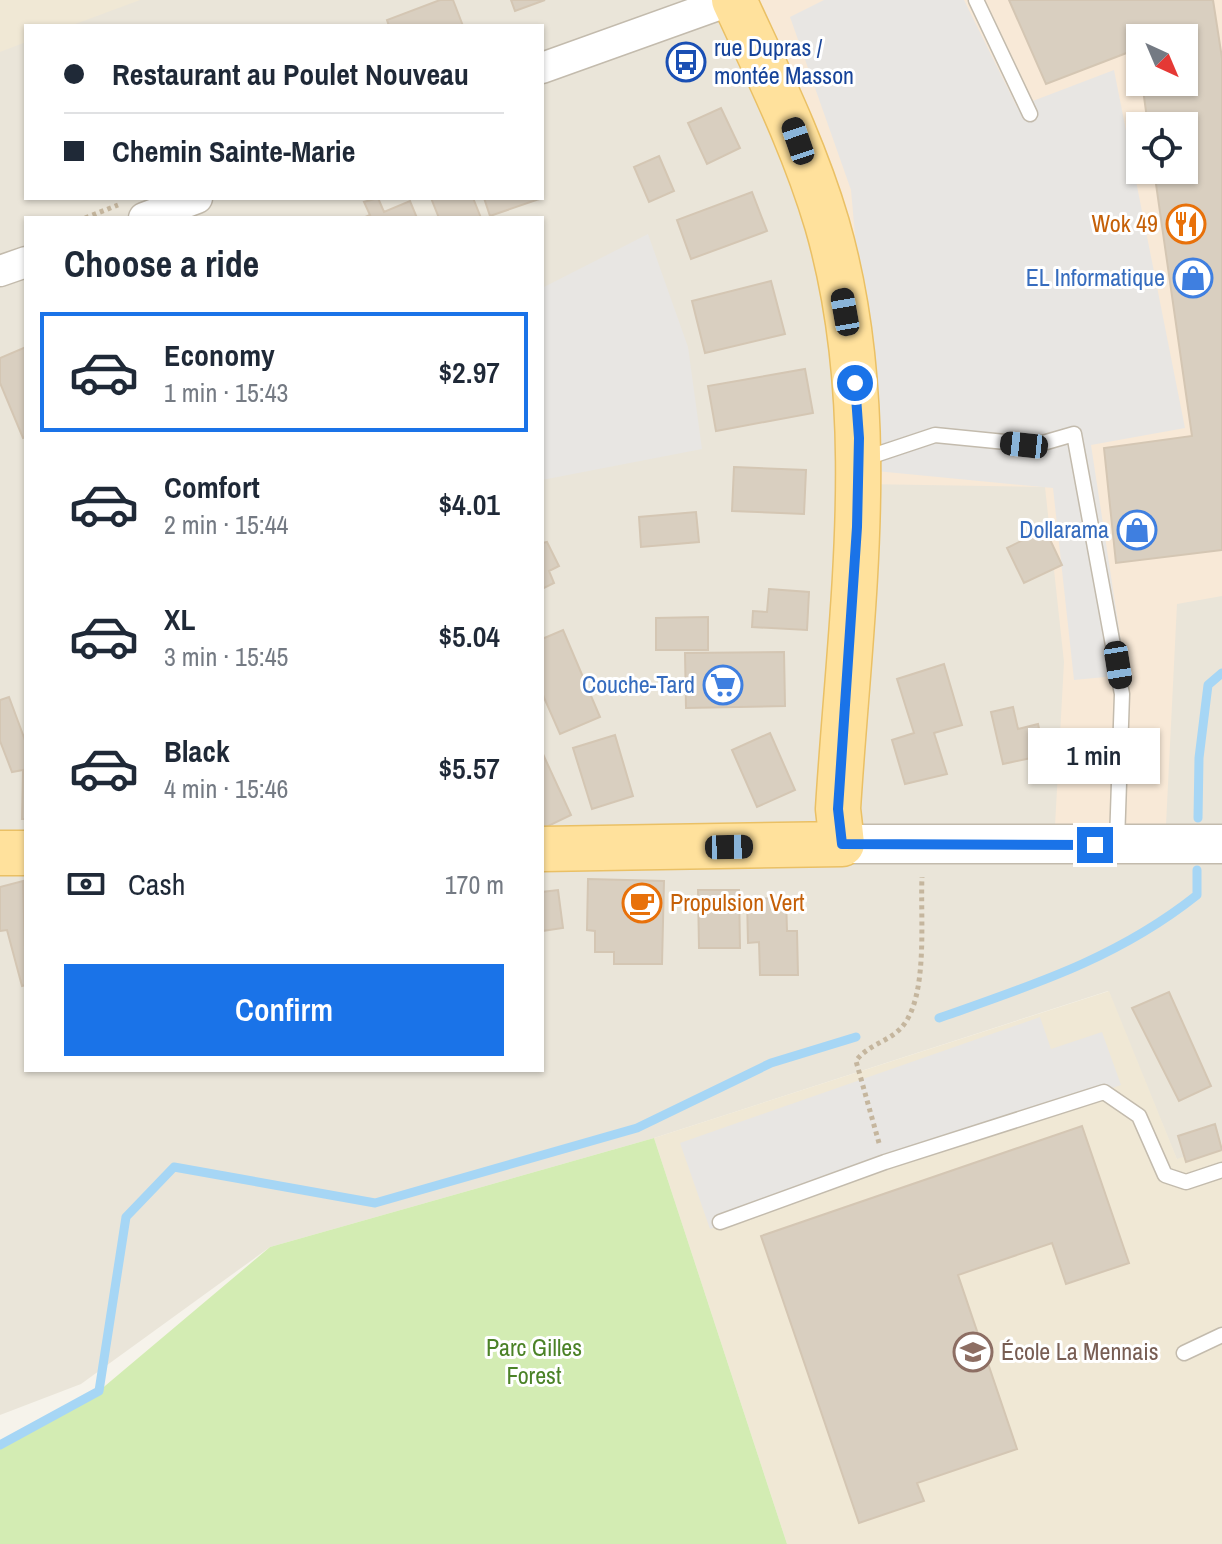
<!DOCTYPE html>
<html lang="en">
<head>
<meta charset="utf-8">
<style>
  :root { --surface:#fff; --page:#f2f2f3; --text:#1f2937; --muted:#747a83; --line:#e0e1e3; --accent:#1a73e8 }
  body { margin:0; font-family:"Archivo Narrow",sans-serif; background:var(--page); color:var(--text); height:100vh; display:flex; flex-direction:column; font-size:30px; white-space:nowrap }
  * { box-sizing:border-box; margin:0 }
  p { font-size:26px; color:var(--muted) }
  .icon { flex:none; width:44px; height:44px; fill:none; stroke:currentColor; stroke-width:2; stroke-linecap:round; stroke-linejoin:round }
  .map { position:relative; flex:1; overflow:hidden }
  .panel { position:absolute; left:24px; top:216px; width:520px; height:856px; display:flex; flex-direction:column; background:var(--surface); border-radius:0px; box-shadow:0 2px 6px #0004 }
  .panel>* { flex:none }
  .hud { position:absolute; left:24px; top:24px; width:520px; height:176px; border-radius:0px; box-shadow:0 2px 6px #0004; display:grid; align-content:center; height:176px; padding:0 40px; background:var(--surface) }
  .needle { width:52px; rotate:136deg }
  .controls { position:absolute; left:1126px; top:24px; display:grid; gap:16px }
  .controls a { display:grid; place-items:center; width:72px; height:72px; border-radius:0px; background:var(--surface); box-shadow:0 2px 6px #0004; font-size:40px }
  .end { position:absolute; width:36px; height:36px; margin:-18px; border:10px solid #1a73e8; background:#fff; box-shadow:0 0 0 4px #fff }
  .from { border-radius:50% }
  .bubble { position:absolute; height:56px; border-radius:0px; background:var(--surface); box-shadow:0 2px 6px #0004; font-size:26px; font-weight:600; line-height:56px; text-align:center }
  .car { position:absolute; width:24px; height:48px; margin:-24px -12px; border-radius:10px; box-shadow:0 0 6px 2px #0007; background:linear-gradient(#222 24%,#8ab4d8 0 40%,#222 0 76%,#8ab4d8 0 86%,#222 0) }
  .hud b { display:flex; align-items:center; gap:28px; height:76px; font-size:30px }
  .hud b+b { border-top:2px solid var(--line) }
  .hud i { width:20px; height:20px; background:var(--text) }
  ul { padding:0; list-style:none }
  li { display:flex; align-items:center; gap:24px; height:120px; margin:0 16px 12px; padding:0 24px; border:4px solid transparent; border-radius:0px }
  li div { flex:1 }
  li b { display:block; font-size:30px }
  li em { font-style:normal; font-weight:600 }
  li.on { border-color:var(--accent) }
  li>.icon { width:72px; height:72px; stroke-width:1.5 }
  h2 { padding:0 40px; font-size:36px; line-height:96px }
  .pay { display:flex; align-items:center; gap:20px; height:88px; padding:0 40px; font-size:30px }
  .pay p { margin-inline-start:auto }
  .primary-button { display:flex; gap:16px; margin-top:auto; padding:16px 40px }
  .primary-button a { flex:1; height:92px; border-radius:0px; background:var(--accent); color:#fff; font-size:32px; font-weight:600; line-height:92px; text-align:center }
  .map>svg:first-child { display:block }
</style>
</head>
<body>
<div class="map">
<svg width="1222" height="1544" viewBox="0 0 1222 1544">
  <rect width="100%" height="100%" fill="#f6f3eb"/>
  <path fill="#eae5d9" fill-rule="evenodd" d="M0,0H1222V1143L1177,1160L1108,991L654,1138L270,1247L81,1384L0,1415ZM26,26H542V198H26ZM1140,38H1184V82H1140ZM1140,126H1184V170H1140ZM26,218H542V1070H26Z"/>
  <path fill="#f8e9d7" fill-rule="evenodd" d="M730,0H1222V596L1177,604L1165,845L1054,844L1064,662L1045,487L862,484L860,369ZM1140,38H1184V82H1140ZM1140,126H1184V170H1140Z"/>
  <path fill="#f0e8d5" d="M0,0H140L70,26H26V42L0,52Z
    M1109,991L1177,1159L1222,1143V1544H787L654,1138Z"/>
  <path fill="#d3ecb3" d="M654,1138L787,1544H0V1445L99,1391L270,1247Z"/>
  <path fill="#e8e6e3" d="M824,0H964L1017,107L1114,70L1185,428L1091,445L1126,675L1074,680L1053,488L876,471L851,190L790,17Z
    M648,234L688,347L702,449L542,480V288Z
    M1040,1017L1051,1049L1102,1032L1121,1085L710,1229L680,1143Z"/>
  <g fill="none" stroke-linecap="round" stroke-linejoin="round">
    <path stroke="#a6d6f5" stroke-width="9" d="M1198,818L1199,758L1208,685L1222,673
      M939,1018C1033,985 1118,958 1197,895V870
      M0,1445L99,1391L126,1217L174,1167L375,1203L637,1128L771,1063L856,1037"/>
  </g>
  <path fill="#d9cfc0" stroke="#d4c6b3" stroke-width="2" d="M440,0H453L463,26H389L387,20Z
    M511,0H545L515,11Z
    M1009,0H1213L1222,58V550L1116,563L1104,448L1192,436L1154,170H1184V126H1148L1142,82H1184V38H1140V70L1137,49L1046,84Z
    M721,108L740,148L707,164L688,123Z
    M659,156L674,191L649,202L634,167Z
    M752,192L767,231L691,259L677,220Z
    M378,198L384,212L410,201L417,218H363L370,215L364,202Z
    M431,198H473L481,218H439Z
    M484,198H542L490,216Z
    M771,281L785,334L705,353L692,301Z
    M26,347V437L23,438L0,383V358Z
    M805,369L813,413L716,431L708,386Z
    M734,467L806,470L804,514L732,511Z
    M696,512L699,542L641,547L639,517Z
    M1045,529L1062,565L1024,583L1007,548Z
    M547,542L559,566L549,571L554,583L542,589V543Z
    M769,589L809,592L807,630L752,627L753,611L767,612Z
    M708,617V650H656V618Z
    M563,630L600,717L560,734L542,693V639Z
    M784,652L785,706L686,708L685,653Z
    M944,664L962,725L934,733L947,774L905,784L892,740L914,733L897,679Z
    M9,697L26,743V819H22L23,770L12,772L0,741V700Z
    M1013,707L1018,729L1038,724L1045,755L1003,764L991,712Z
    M770,733L795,790L757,807L732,750Z
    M615,735L633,796L592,809L573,748Z
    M542,752L571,815L542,829Z
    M588,879L664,881L662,964H614V952H595V931L587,930Z
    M23,881L26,985L22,986L7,930L0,931V887Z
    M558,890L563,928L542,931V892Z
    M698,890H739L740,948H699Z
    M786,898L787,931H797L798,975H760L759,942L748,943L747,899Z
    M1169,992L1211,1086L1179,1101L1132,1008Z
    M1215,1124L1222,1150L1186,1162L1178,1136Z
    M1082,1126L1129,1263L1066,1284L1052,1243L958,1275L1017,1449L917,1483L924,1501L859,1523L761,1236Z"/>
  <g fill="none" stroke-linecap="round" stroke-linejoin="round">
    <g stroke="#c3bbad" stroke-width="17">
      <path id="service" d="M976,0L1030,114
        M863,459L935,435L1036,445L1074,434L1122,694L1117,842
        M720,1222L885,1162L1104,1092L1139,1116L1165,1175L1186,1182L1222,1170
        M1184,1353L1222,1335"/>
    </g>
    <g stroke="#c3bbad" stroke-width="33">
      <path id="minor" d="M542,68L732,0
        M144,218L197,198
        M0,271L26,262"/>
    </g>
    <g stroke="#c3bbad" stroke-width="41">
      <path id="tertiary" d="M842,844H1222"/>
    </g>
    <g stroke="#eac065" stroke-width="47">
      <path id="primary" d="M542,849L842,844L838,809C850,615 882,414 827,224C804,146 768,74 734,0
        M0,853H26"/>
    </g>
    <path stroke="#c5b69e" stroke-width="5" stroke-dasharray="4 4" stroke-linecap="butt" d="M85,218L118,205
      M879,1143L856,1061C867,1045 888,1042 901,1028C929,998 920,918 922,877"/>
    <use href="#service" stroke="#fff" stroke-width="14"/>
    <use href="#minor" stroke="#fff" stroke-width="30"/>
    <use href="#tertiary" stroke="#fff" stroke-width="38"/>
    <use href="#primary" stroke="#ffe19c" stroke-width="44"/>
  </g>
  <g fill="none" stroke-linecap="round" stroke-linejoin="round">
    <path stroke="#1a73e8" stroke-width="10" d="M855,383L859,438L857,527L838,809L842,844L1095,845"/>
  </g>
  <defs>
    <g id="bus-ring" transform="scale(2)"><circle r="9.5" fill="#fff" stroke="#1a4fb4" stroke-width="1.5"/><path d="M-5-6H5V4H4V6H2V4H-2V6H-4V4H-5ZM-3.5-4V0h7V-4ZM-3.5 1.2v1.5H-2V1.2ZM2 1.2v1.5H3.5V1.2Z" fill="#1a4fb4"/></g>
    <g id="restaurant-ring" transform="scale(2)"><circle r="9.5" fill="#fff" stroke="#e8710a" stroke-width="1.5"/><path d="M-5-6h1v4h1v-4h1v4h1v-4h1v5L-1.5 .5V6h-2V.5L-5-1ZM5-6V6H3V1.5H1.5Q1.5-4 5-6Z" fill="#e8710a"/></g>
    <g id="shop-ring" transform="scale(2)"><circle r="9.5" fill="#fff" stroke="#3f7fe0" stroke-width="1.5"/><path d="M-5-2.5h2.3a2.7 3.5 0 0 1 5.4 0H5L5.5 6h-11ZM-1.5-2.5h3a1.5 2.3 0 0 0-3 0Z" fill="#3f7fe0"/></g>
    <g id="supermarket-ring" transform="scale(2)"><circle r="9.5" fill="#fff" stroke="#3f7fe0" stroke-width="1.5"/><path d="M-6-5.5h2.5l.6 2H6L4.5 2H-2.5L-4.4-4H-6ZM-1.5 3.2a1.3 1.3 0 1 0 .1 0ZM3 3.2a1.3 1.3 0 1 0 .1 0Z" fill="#3f7fe0"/></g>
    <g id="cafe-ring" transform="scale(2)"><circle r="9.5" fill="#fff" stroke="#e8710a" stroke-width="1.5"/><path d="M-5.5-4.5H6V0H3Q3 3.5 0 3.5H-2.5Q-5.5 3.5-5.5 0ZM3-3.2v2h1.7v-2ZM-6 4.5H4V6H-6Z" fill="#e8710a"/></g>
    <g id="school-ring" transform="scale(2)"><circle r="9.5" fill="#fff" stroke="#8d6e63" stroke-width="1.5"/><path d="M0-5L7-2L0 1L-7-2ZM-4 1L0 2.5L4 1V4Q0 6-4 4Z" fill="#8d6e63"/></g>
  </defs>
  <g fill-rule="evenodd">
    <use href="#bus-ring" x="686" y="62"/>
    <use href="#restaurant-ring" x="1186" y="224"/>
    <use href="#shop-ring" x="1193" y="278"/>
    <use href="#shop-ring" x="1137" y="530"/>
    <use href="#supermarket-ring" x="723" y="685"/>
    <use href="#cafe-ring" x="642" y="903"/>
    <use href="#school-ring" x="973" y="1352"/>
  </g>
  <g text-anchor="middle" stroke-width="6" stroke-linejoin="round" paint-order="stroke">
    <g font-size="24" fill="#164399" stroke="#fff" text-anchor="start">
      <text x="714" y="56">rue Dupras /<tspan x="714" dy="28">montée Masson</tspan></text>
    </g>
    <g font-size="24" fill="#c56008" stroke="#fff" text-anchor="end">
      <text x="1158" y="232">Wok 49</text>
      <text x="670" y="911" text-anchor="start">Propulsion Vert</text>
    </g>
    <g font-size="24" fill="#366cbe" stroke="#fff" text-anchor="end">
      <text x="1165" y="286">EL Informatique</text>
      <text x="1109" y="538">Dollarama</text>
      <text x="695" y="693">Couche-Tard</text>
    </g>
    <g font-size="24" fill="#4b8227" stroke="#fff">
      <text x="534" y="1356">Parc Gilles<tspan x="534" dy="28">Forest</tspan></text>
    </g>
    <g font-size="24" fill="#785e54" stroke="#fff" text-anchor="start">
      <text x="1001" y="1360">École La Mennais</text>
    </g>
  </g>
</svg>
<div class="controls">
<a><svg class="needle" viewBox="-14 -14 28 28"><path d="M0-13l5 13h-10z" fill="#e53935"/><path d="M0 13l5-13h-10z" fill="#747a83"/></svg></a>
<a><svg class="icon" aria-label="locate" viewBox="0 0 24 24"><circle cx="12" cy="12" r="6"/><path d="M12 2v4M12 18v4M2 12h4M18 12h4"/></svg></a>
</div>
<i class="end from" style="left:855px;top:383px"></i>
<i class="end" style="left:1095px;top:845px"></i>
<div class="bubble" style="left:1028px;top:728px;width:132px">1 min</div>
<i class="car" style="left:798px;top:141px;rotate:341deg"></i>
<i class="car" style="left:845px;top:312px;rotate:350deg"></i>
<i class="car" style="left:1024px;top:445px;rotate:276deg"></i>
<i class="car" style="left:1118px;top:665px;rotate:171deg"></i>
<i class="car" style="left:729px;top:847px;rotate:89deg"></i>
<div class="hud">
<b><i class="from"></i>Restaurant au Poulet Nouveau</b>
<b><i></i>Chemin Sainte-Marie</b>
</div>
<section class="panel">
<h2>Choose a ride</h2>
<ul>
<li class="on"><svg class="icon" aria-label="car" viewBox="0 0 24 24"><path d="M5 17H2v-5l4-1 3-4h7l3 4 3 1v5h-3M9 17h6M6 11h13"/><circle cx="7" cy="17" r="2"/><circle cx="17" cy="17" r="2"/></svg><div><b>Economy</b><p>1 min · 15:43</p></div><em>$2.97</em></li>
<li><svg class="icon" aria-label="car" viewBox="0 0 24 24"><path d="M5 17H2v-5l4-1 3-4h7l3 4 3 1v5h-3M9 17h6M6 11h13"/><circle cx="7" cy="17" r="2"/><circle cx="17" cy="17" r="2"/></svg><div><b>Comfort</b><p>2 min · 15:44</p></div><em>$4.01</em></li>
<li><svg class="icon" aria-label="car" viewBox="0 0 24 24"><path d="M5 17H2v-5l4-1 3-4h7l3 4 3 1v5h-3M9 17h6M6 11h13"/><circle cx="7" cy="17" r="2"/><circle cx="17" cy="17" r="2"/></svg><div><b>XL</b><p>3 min · 15:45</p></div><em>$5.04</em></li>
<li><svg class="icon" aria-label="car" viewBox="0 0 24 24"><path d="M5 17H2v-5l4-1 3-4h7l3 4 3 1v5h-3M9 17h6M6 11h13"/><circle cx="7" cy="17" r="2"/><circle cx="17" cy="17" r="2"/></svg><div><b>Black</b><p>4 min · 15:46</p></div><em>$5.57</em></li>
</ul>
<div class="pay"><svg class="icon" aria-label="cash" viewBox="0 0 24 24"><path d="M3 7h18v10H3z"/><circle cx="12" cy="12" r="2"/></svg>Cash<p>170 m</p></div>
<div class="primary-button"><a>Confirm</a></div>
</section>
</div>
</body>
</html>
